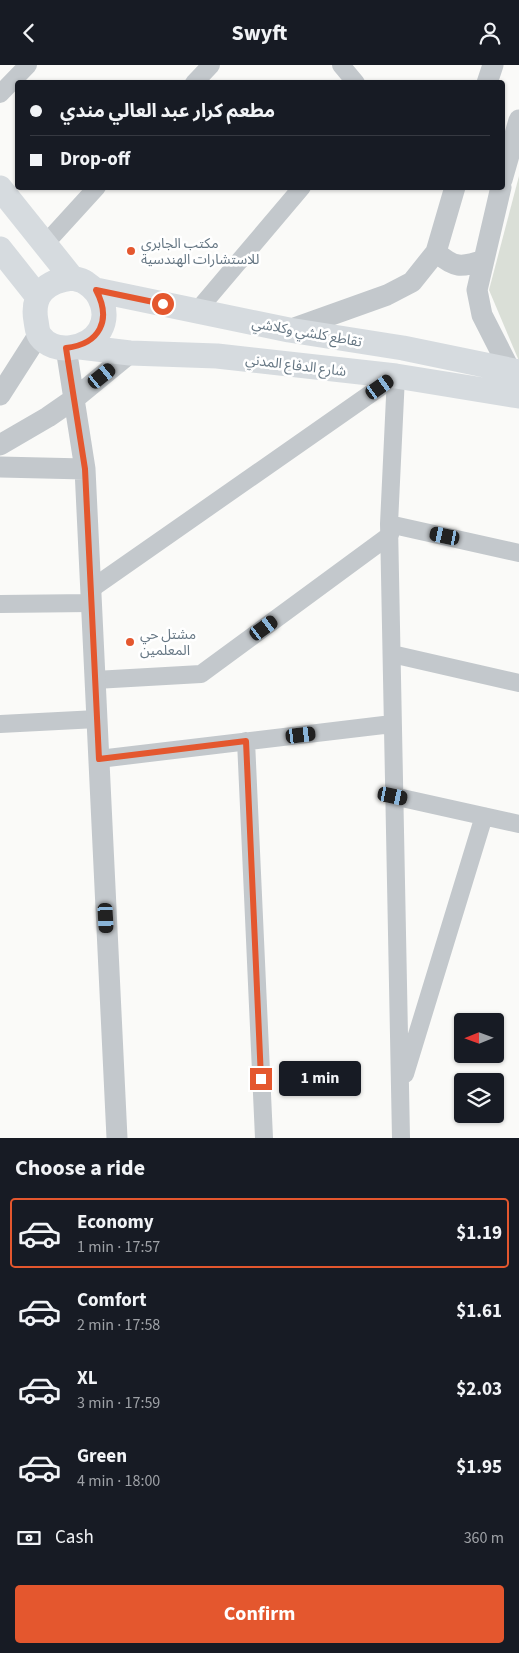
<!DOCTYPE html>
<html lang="en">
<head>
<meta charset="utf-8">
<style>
  :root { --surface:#171b24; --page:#20242c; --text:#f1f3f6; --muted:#9ea1a6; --line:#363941; --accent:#e4572e }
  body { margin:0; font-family:"Source Sans 3","Noto Sans Arabic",sans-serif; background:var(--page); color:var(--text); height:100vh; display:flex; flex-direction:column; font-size:19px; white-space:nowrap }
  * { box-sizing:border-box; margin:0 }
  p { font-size:16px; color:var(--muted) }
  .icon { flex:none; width:28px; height:28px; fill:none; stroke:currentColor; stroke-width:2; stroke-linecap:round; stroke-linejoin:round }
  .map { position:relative; height:1073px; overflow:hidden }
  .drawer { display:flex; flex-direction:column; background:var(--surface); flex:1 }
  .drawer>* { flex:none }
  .guide { position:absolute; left:15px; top:15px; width:490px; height:110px; border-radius:5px; box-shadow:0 1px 4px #0004; display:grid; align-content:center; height:110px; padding:0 15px; background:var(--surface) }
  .needle { width:32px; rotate:269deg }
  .fabs { position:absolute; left:454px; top:948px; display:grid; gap:10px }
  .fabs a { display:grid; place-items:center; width:50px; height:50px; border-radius:5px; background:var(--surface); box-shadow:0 1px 4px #0004; font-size:25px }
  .end { position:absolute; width:22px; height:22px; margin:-11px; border:6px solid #e4572e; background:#fff; box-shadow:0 0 0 2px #fff }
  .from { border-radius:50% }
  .bubble { position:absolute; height:35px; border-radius:5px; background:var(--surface); box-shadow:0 1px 4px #0004; font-size:16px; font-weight:700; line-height:35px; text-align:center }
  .car { position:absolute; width:15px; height:30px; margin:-15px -8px; border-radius:6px; box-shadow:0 0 4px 1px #0007; background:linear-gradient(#222 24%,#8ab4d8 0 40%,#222 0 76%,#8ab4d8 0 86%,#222 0) }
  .guide b { display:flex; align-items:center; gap:18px; height:48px; font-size:19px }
  .guide b+b { border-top:1px solid var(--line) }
  .guide i { width:12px; height:12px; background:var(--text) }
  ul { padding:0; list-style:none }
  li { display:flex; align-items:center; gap:15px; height:70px; margin:0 10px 8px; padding:0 5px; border:2px solid transparent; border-radius:5px }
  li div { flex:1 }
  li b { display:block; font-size:19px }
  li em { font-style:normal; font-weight:700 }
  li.on { border-color:var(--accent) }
  li>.icon { width:45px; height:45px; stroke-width:1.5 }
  h2 { padding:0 15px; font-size:22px; line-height:60px }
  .pay { display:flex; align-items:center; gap:12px; height:55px; padding:0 15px; font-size:19px }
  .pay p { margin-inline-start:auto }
  .primary-button { display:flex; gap:10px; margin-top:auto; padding:10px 15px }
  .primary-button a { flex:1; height:58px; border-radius:5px; background:var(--accent); color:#fff; font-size:20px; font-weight:700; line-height:58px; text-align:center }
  header { display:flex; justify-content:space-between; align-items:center; height:65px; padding:0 15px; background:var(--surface); font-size:22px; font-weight:700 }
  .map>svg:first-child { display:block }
</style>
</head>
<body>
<header><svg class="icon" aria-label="back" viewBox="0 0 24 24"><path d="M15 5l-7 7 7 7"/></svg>Swyft<svg class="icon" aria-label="person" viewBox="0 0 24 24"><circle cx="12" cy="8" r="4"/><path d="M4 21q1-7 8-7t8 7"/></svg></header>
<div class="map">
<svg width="519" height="1073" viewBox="0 0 519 1073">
  <rect width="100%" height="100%" fill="#fafaf8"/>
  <path fill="#dadfd7" d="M519,111V296L489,225Z"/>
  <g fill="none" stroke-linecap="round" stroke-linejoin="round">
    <path stroke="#c3c8cc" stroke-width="18" d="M341,0L356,18
      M194,18L211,0
      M0,29L28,0
      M45,179L97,122
      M197,246L302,122
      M396,311L389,459L401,1073
      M389,459L519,488
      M91,524L396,311
      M0,539L91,538
      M392,589L519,618
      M95,615L201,609L390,470
      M0,659L97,654
      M246,676L264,1073
      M99,694L392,659
      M393,731L519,759
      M405,1009L484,751"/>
    <path stroke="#c3c8cc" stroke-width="21" d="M487,18L493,0
      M502,115L519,55
      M501,122L477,225L482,250L510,305
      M436,187C454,203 461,203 484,195
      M289,265L387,230L412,217L436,187L455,122
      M66,283L85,404L117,1073
      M0,330L39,269
      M0,380L48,352L74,334L130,288
      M0,402L85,404"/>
    <path stroke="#d6dbdf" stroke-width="25" d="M0,123L72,213
      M0,184L38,232
      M72,213C77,214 82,215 86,218C102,228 109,249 100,265C88,285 54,290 40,271C37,267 37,261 36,256C31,229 47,216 72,213Z
      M96,225L289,265L403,283L519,307
      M80,282L130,288L217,291L396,311L519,331"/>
  </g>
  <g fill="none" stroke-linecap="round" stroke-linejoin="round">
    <path stroke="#e4572e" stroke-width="6" d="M163,239L96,225C112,255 100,279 66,283L85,404L99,694L246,676L261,1014"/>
  </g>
  <g fill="#e4572e" stroke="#fff" stroke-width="2">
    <circle cx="131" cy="186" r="5"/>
    <circle cx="130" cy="577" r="5"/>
  </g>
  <g text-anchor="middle" stroke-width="5" stroke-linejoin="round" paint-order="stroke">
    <g font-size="14" fill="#657683" stroke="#fff" text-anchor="start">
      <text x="141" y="183">مكتب الجابري<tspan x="141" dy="16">للاستشارات الهندسية</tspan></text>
      <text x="140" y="574">مشتل حي<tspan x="140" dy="16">المعلمين</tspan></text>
    </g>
    <g font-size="14" fill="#657683" stroke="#fff">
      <text transform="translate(307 267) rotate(10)" y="5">تقاطع كلشي وكلاشي</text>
      <text transform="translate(296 300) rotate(7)" y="5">شارع الدفاع المدني</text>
    </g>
  </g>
</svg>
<div class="fabs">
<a><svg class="needle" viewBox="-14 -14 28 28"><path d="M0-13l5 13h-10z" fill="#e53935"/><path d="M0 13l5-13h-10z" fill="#9ea1a6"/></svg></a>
<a><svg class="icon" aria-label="layers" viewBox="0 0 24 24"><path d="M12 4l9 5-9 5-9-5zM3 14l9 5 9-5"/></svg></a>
</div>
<i class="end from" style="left:163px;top:239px"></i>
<i class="end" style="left:261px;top:1014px"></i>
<div class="bubble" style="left:279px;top:996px;width:82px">1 min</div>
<i class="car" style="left:102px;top:311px;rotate:51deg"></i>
<i class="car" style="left:380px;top:322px;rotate:55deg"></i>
<i class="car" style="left:445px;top:471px;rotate:282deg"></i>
<i class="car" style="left:264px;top:563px;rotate:54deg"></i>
<i class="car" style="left:301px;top:670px;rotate:83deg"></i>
<i class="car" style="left:393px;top:731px;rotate:102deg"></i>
<i class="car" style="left:106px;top:853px;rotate:177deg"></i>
<div class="guide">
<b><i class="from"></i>مطعم كرار عبد العالي مندي</b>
<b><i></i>Drop-off</b>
</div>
</div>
<section class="drawer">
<h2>Choose a ride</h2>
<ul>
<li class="on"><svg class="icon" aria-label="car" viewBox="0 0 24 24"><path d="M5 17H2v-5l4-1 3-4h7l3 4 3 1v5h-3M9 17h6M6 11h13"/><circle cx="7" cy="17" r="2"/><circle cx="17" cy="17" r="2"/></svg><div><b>Economy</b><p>1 min · 17:57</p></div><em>$1.19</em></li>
<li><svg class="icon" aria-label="car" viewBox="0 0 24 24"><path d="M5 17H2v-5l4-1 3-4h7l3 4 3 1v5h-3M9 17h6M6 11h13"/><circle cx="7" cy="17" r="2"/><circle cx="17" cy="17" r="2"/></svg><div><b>Comfort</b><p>2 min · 17:58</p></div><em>$1.61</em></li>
<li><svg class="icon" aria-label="car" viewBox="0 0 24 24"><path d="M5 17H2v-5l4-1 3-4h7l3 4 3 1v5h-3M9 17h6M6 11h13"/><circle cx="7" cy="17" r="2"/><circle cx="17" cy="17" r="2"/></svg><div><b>XL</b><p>3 min · 17:59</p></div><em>$2.03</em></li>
<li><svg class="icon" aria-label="car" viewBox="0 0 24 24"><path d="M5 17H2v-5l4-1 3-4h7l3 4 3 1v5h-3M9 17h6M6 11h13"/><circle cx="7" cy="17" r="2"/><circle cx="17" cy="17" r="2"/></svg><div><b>Green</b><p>4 min · 18:00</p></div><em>$1.95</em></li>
</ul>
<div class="pay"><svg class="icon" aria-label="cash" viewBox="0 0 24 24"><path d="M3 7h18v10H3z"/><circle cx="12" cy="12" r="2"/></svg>Cash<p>360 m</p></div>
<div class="primary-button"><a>Confirm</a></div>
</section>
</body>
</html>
